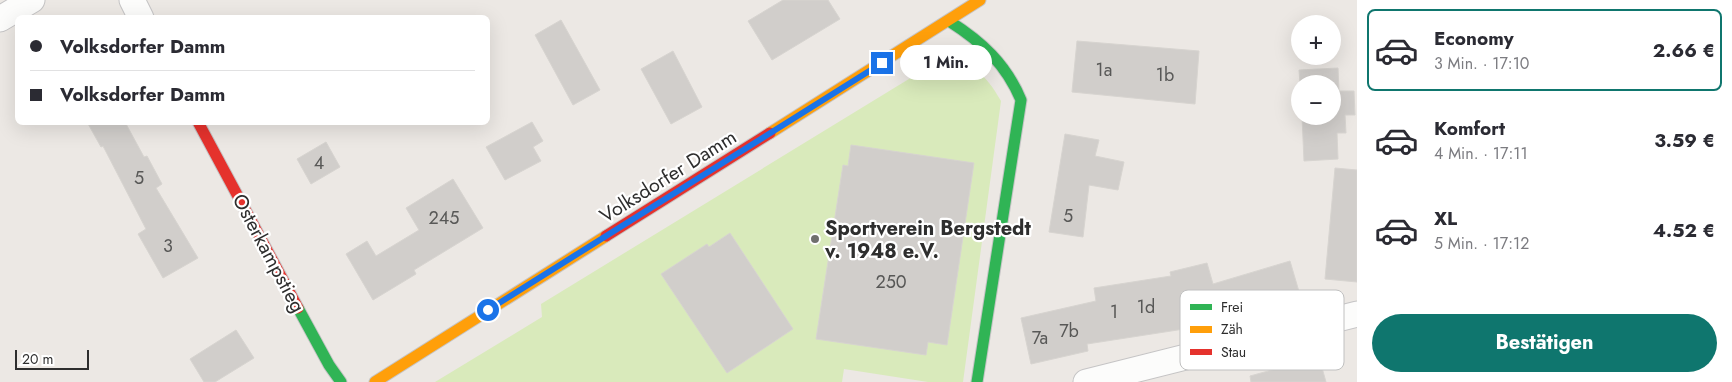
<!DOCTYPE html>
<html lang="de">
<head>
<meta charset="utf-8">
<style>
  :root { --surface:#fff; --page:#f2f2f3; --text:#2b2b33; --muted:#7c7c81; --line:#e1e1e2; --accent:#0f766e }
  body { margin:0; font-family:Jost,sans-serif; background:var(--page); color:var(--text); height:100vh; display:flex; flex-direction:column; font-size:19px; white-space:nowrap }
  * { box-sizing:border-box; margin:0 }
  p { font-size:16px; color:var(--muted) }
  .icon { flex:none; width:28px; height:28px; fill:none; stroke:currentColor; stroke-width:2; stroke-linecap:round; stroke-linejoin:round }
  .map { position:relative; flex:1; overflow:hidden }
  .drawer { display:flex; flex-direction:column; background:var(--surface); width:375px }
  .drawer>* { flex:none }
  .banner { position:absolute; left:15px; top:15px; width:475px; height:110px; border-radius:8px; box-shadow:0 5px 20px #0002; display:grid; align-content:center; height:110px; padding:0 15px; background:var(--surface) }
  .fabs { position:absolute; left:1291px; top:15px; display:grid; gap:10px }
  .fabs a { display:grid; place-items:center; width:50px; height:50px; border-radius:50%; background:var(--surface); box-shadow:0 5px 20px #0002; font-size:25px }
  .scale { position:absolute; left:15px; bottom:12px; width:74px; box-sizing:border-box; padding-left:5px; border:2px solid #2e2e2e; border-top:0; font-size:14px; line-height:18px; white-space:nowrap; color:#2e2e2e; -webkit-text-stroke:4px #fff; paint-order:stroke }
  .end { position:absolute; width:22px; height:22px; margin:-11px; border:6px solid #1a73e8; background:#fff; box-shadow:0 0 0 2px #fff }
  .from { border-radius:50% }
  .bubble { position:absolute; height:35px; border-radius:18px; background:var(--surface); box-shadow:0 5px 20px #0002; font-size:16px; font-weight:700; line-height:35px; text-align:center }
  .banner b { display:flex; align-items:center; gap:18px; height:48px; font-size:19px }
  .banner b+b { border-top:1px solid var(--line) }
  .banner i { width:12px; height:12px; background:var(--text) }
  ul { padding:9px 0 0; list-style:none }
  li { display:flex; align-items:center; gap:15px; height:82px; margin:0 10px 8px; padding:0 5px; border:2px solid transparent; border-radius:8px }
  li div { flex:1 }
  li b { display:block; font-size:19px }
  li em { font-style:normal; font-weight:700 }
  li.selected { border-color:var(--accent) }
  li>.icon { width:45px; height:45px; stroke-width:1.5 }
  .button { display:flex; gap:10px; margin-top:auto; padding:10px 15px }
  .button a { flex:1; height:58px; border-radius:30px; background:var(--accent); color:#fff; font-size:20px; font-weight:700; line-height:58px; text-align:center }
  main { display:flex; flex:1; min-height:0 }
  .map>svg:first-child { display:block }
</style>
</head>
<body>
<main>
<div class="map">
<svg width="1357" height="382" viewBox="0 0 1357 382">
  <rect width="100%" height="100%" fill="#ece8e4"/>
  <path fill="#d9eabb" d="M940,60C973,63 985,73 1001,101L963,382H928L844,369L842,382H435L542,317L541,304Z"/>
  <path fill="#d1cecb" stroke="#d7d4d0" d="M783,0H828L840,19L772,60L748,21Z
    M561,20L600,90L573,105L535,35Z
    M1077,41L1199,51L1195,104L1072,92Z
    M673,51L702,107L671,124L641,69Z
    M1338,68L1339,91H1354L1355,115H1345L1346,133H1337L1338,159L1304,161L1302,116H1332V84H1300L1299,70Z
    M87,122H125L144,157L147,156L162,184L156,188L198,258L163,278L138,234L146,229L103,146L101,147Z
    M532,122L543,141L533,147L541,161L505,180L486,147Z
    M1065,134L1099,140L1095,156L1124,162L1118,190L1089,185L1083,237L1049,232Z
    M326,142L340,167L311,184L297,159Z
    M851,145L974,163L947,345L928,342L926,355L816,339L843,165L848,166Z
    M1335,168L1357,170V282L1325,279Z
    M453,179L483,228L414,270L416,274L373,300L346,254L367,241L376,256L419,230L406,208Z
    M730,233L793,329L727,373L661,274L707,244L709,247Z
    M1290,261L1300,295L1184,329L1087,344L1088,351L1031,364L1021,318L1096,301L1094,288L1171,276L1170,272L1207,263L1213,284Z
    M236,330L254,358L215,382H204L190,359Z
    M1319,357L1326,382H1251L1250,376Z"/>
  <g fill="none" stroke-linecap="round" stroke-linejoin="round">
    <g stroke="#c5c4c5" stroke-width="27">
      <path id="street" d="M132,0L141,18
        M0,19L32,0
        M1086,382L1357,314"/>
    </g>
    <g stroke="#c5c4c5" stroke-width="13">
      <path id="fast" d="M949,21C982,42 1006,64 1021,100L977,382
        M298,308L329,365L341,382"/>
    </g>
    <g stroke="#c5c4c5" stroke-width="13">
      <path id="slow" d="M770,133L980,0
        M375,382L606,236"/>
    </g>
    <g stroke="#c5c4c5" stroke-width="13">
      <path id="jam" d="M198,122L298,308
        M606,236L770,133"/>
    </g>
    <use href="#street" stroke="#fcfcfb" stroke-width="25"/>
    <use href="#fast" stroke="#30b455" stroke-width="11"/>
    <use href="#slow" stroke="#ff9f0a" stroke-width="11"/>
    <use href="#jam" stroke="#e5322d" stroke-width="11"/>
  </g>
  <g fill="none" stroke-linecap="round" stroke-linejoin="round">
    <path stroke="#1a73e8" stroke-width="6" d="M488,310L882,63"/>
  </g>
  <circle fill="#706f6e" stroke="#fff" stroke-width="2" cx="815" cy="239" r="5"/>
  <g text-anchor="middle" stroke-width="4.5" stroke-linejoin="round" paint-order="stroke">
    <g font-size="18" fill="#585857">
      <text x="1104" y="76">1a</text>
      <text x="1165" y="81">1b</text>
      <text x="319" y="169">4</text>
      <text x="139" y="184">5</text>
      <text x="1068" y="222">5</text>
      <text x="444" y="224">245</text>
      <text x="168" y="252">3</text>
      <text x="891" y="288">250</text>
      <text x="1146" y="313">1d</text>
      <text x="1114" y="318">1</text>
      <text x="1069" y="337">7b</text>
      <text x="1040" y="344">7a</text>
    </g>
    <g font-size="20" fill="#2e2e2e" stroke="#fff">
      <text transform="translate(668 176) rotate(-32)" y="7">Volksdorfer Damm</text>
      <text transform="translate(269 253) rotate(62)" y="7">Osterkampstieg</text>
    </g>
    <g font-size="20" font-weight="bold" fill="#2e2e2e" stroke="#fff" text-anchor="start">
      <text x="825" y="235">Sportverein Bergstedt<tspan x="825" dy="23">v. 1948 e.V.</tspan></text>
    </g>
  </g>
  <rect x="1180" y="290" width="164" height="80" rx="8" fill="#fff" stroke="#c0c0c0" stroke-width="1"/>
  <rect x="1190" y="304" width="22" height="6" fill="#30b455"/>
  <rect x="1190" y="326" width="22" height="7" fill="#ff9f0a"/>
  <rect x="1190" y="349" width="22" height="6" fill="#e5322d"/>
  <g font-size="14" fill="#2e2e2e">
    <text x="1221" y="312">Frei</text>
    <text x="1221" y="334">Zäh</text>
    <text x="1221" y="357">Stau</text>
  </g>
</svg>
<div class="fabs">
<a>+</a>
<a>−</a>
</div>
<div class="scale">20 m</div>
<i class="end from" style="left:488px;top:310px"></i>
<i class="end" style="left:882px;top:63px"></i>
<div class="bubble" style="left:900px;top:45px;width:92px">1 Min.</div>
<div class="banner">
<b><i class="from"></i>Volksdorfer Damm</b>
<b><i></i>Volksdorfer Damm</b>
</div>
</div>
<section class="drawer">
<ul>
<li class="selected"><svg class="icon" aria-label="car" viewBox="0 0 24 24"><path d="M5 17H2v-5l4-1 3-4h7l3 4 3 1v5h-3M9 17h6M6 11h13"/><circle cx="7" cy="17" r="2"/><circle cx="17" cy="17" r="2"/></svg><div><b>Economy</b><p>3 Min. · 17:10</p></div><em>2.66 €</em></li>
<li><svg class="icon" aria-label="car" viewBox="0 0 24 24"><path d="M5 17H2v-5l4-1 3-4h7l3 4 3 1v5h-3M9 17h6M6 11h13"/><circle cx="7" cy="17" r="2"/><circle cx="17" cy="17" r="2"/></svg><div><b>Komfort</b><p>4 Min. · 17:11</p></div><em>3.59 €</em></li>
<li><svg class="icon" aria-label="car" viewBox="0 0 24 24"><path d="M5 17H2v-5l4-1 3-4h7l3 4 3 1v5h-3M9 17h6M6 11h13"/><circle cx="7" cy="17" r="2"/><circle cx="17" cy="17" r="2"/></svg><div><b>XL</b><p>5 Min. · 17:12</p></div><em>4.52 €</em></li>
</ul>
<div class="button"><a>Bestätigen</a></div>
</section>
</main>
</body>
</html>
